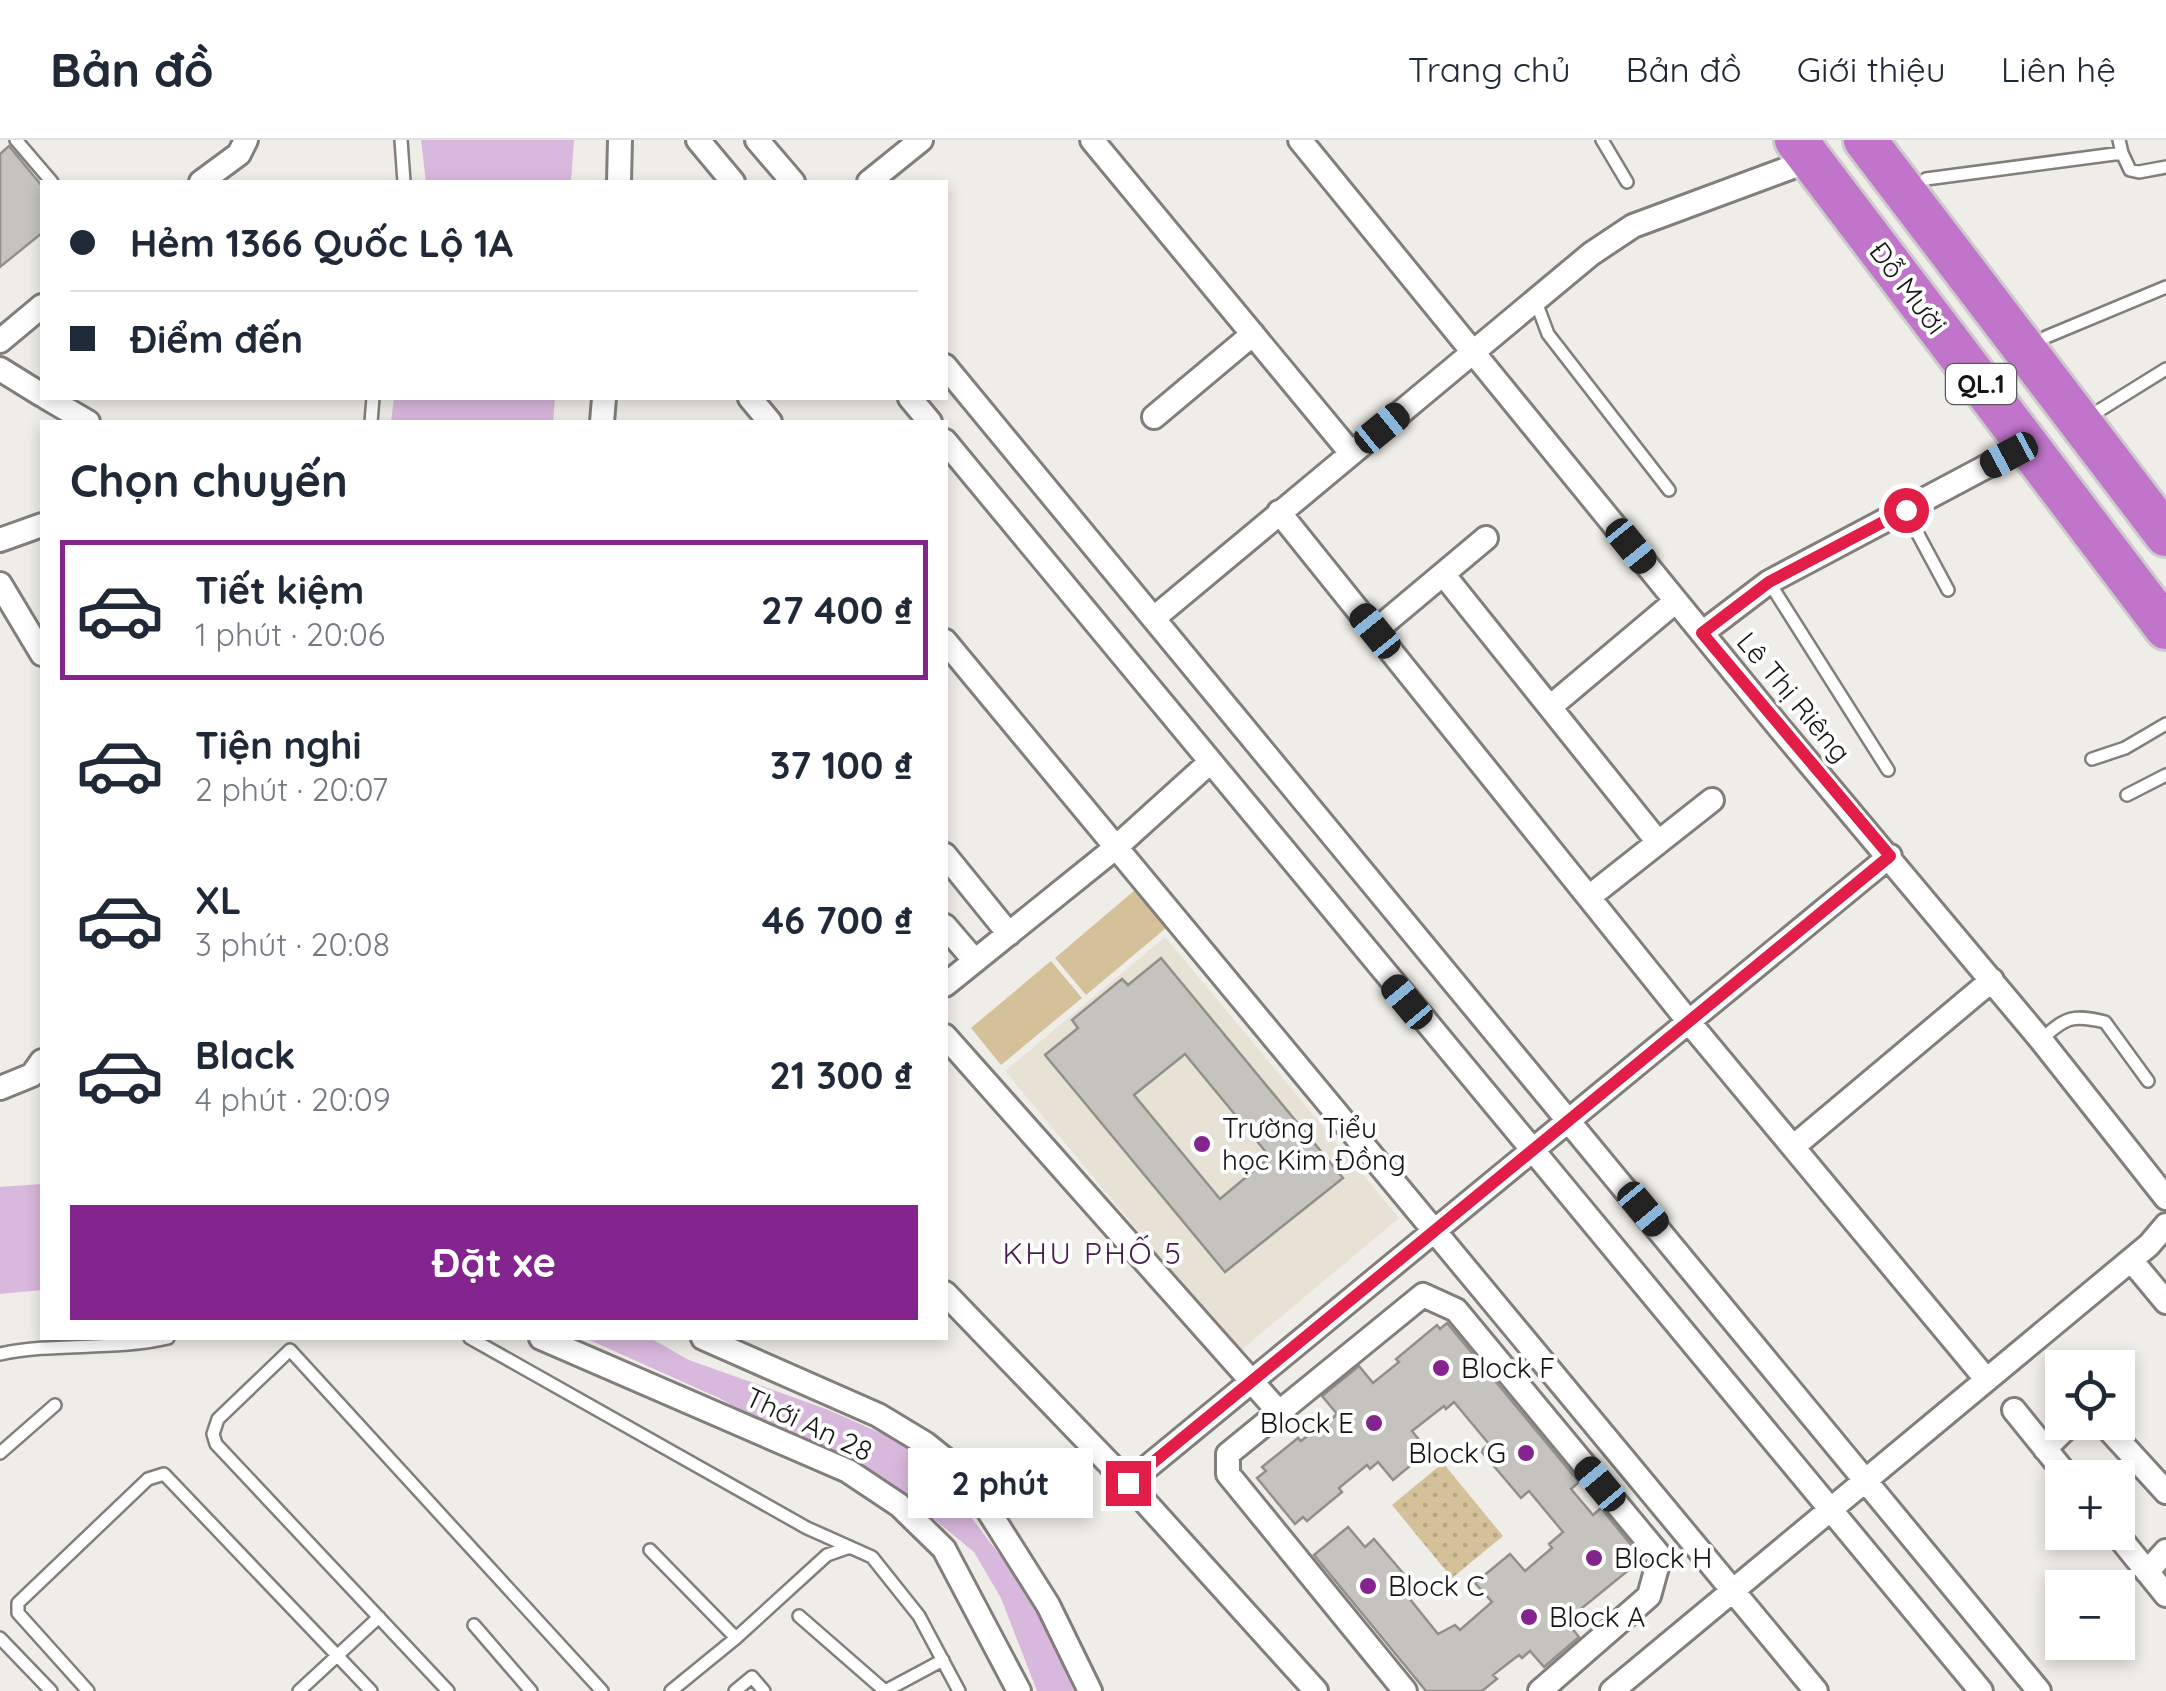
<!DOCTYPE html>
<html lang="vi">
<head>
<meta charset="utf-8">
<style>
  :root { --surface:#fff; --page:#f6f6f7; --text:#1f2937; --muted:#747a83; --line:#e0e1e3; --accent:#83248f }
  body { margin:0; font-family:Quicksand,sans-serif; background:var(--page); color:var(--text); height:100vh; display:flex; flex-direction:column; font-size:38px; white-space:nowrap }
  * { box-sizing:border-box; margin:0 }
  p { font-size:32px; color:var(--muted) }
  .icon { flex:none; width:55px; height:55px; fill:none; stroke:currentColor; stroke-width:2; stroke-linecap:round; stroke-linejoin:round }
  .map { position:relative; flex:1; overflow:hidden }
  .drawer { position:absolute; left:40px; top:280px; width:908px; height:920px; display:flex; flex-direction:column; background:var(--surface); border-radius:0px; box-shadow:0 5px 15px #0003 }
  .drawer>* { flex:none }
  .guide { position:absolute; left:40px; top:40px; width:908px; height:220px; border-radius:0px; box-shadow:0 5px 15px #0003; display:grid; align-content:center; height:220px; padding:0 30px; background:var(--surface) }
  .tools { position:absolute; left:2045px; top:1210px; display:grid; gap:20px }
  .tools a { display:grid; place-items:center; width:90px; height:90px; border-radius:0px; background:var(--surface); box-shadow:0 5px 15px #0003; font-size:50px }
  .end { position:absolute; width:45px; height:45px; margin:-22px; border:12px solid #e11d48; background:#fff; box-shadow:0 0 0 5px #fff }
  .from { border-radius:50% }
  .bubble { position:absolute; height:70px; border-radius:0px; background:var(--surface); box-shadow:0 5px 15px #0003; font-size:32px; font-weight:800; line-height:70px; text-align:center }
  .car { position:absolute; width:30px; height:60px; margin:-30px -15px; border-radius:12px; box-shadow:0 0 8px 2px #0007; background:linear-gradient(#222 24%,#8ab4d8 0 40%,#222 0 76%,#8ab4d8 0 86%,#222 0) }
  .guide b { display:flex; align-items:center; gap:35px; height:95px; font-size:38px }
  .guide b+b { border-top:2px solid var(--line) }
  .guide i { width:25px; height:25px; background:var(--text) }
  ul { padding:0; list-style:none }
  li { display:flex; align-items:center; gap:30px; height:140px; margin:0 20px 15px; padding:0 10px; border:5px solid transparent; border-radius:0px }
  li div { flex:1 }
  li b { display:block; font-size:38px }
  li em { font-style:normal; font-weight:800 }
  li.selected { border-color:var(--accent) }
  li>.icon { width:90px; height:90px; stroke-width:1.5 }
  h2 { padding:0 30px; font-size:45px; line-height:120px }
  .action { display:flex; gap:20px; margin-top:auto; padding:20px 30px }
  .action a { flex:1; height:115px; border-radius:0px; background:var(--accent); color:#fff; font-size:40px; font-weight:800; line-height:115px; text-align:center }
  header { display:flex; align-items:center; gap:60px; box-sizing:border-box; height:140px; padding:0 50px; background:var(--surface); border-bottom:2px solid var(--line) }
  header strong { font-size:48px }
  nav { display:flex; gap:55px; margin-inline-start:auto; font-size:35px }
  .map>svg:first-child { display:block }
</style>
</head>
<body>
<header>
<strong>Bản đồ</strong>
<nav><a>Trang chủ</a><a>Bản đồ</a><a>Giới thiệu</a><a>Liên hệ</a></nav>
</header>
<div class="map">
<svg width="2166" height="1551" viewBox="0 0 2166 1551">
  <defs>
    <pattern id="park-dots" width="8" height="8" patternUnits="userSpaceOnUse" patternTransform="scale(2.5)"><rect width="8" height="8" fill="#d4c199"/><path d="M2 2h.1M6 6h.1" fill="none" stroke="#b5a583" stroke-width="1.8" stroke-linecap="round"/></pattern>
  </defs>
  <rect width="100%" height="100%" fill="#efede7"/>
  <path fill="#e7e2d5" d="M1165,797L1399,1078L1239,1212L1005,931Z"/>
  <path fill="#d4c199" d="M1135,750L1166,788L1086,855L1055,818Z
    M1051,821L1082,858L1001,925L971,888Z"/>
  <path fill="url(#park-dots)" d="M1443,1323L1503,1396L1452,1438L1392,1365Z"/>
  <path fill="#d9b8dd" d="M421,0H574L571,42H426Z
    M394,258H555L553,282H391Z
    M42,1044V1150L0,1154V1047Z
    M585,1198H650L689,1220L826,1269L922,1311L1036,1464L1074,1551H1037L1001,1458L974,1412L930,1376L867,1329L806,1308L719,1258Z"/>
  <path fill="#c5c3be" stroke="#928f8a" stroke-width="2.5" fill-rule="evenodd" d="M9,6L42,46V93L0,127V14Z
    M1161,818L1343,1038L1225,1132L1045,915L1078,888L1072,880L1122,839L1128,845ZM1185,914L1270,1017L1220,1059L1134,955Z
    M1447,1183L1579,1342L1571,1349L1593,1375L1601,1368L1640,1416L1632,1422L1635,1425L1566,1481L1579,1497L1544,1527L1530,1511L1522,1518L1519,1515L1493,1535L1497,1539L1482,1551H1426L1314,1415L1348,1387L1365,1407L1374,1399L1414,1446L1405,1453L1438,1494L1455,1485L1460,1490L1492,1462L1475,1443L1510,1414L1525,1431L1552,1408L1549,1404L1563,1392L1529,1351L1521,1358L1481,1311L1489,1304L1454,1262L1446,1269L1444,1266L1412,1291L1428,1311L1393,1340L1378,1322L1370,1329L1367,1325L1339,1348L1342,1352L1307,1381L1303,1377L1295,1384L1257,1338L1266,1331L1262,1327L1298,1298L1301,1301L1310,1294L1312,1296L1337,1274L1322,1256L1359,1226L1373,1243L1399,1222L1396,1219L1437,1185L1440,1189Z"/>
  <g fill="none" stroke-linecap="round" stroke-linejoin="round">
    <g stroke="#827f7b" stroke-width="16">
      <path id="lane" d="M16,0L52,42
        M401,0L404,42
        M1602,0L1627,42
        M2122,13L2130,30L2139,32L2166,27
        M1926,39L2122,13L2119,0
        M1536,162L1548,194L1669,350
        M2046,197L2166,147
        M2100,270L2166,229
        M371,282L373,258
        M1905,370L1948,450
        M1769,442L1888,630
        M2092,619L2125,608L2166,584
        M2127,655L2166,635
        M2041,900C2065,877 2073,874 2105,882L2148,941
        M470,1198L807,1388L872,1417L919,1476L959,1551
        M0,1214C56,1202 112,1211 168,1198
        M0,1313L55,1265
        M650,1410L736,1498
        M799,1476L885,1551L943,1520
        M474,1485L531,1551
        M0,1498L51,1551
        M88,1551L18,1473V1463L148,1339L164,1334L371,1551
        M299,1551L379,1477
        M448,1551L216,1304L213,1294L218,1279L290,1210L602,1551
        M671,1551L736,1498L827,1415L850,1407
        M735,1551L752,1537L764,1551"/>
    </g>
    <g stroke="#827f7b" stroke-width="28">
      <path id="street" d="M698,0L733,42
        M757,0L793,42
        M1092,0L1351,313
        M1300,0L1778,586L2041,900L2166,1058
        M201,42L239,14L246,0
        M619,42L620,0
        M869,42L921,0
        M0,201L42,166
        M945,226L2039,1551
        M0,229L42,255
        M47,258L88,282
        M750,258L770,282
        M910,258L930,282
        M1154,277L1253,194
        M602,282L604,258
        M945,301L1981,1551
        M1279,372L1689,882L1986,1239
        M0,400L42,385
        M1443,434L1658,702
        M0,444L42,514
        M1154,478L1591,114L1633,86L1811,20
        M1375,491L1486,398
        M1702,493L1769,442L2027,305
        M945,501L1816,1551
        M1550,567L1676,461
        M945,715L1009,794
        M1589,757L1712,660
        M945,786L975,821
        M945,845L1114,709L1209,623
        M945,896L1278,1271
        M0,948L32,935L42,921
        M1793,1007L1992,840
        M2131,1120L2166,1162
        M945,1153L1128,1343L1316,1551
        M541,1198L848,1331L899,1365L944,1409L1019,1551
        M703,1198L878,1275L926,1304L967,1337L1048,1465L1090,1551
        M2014,1270L2069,1338
        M2102,1282L2166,1352
        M2045,1309L2072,1282
        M1128,1343L1890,716
        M2115,1392L2166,1455
        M2147,1432L2166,1411
        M1405,1551L1228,1334V1314L1423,1155L1456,1170L1660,1416L1649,1456L1540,1551
        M1612,1551L2149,1105L2166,1085"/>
    </g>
    <g stroke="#cccbcb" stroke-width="48">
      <path id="highway" d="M1796,0L2166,488
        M1865,0L2166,395"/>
    </g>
    <use href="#lane" stroke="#fff" stroke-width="11"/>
    <use href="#street" stroke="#fff" stroke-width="22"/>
    <use href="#highway" stroke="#c175ca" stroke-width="42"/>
  </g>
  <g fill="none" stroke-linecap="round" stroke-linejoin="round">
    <path stroke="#e11d48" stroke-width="12" d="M1128,1343L1890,716L1702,493L1769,442L1906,370"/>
  </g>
  <g fill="#83248f" stroke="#fff" stroke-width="4">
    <circle cx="1202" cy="1004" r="10"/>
    <circle cx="1441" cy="1228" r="10"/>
    <circle cx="1374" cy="1283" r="10"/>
    <circle cx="1526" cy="1313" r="10"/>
    <circle cx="1594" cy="1418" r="10"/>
    <circle cx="1368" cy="1446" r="10"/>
    <circle cx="1529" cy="1477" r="10"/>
  </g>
  <g text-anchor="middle" stroke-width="8" stroke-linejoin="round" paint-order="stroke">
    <rect fill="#fff" stroke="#5b5a5a" stroke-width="2.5" x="1946" y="224" width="70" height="40" rx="8"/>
    <g font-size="25" font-weight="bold" fill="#151413">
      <text x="1981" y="253">QL.1</text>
    </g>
    <g font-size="28" fill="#151413" stroke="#fff">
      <text transform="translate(1908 148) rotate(53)" y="10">Đỗ Mười</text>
      <text transform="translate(1794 557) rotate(50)" y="10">Lê Thị Riêng</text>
      <text transform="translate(809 1284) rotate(25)" y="10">Thới An 28</text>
    </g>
    <g font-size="28" fill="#151413" stroke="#fff" text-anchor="start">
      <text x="1222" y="998">Trường Tiểu<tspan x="1222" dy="32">học Kim Đồng</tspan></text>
      <text x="1461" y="1238">Block F</text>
      <text x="1354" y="1293" text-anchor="end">Block E</text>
      <text x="1506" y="1323" text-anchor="end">Block G</text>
      <text x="1614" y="1428">Block H</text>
      <text x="1388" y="1456">Block C</text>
      <text x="1549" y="1487">Block A</text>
    </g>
    <g font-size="30" letter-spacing="2.5" fill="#481b4d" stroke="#fff">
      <text x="1093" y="1124">KHU PHỐ 5</text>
    </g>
  </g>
</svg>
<div class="tools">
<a><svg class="icon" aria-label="locate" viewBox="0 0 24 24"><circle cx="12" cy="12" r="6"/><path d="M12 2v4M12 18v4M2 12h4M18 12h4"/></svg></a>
<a>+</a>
<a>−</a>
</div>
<i class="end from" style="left:1906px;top:370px"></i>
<i class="end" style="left:1128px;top:1343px"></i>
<div class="bubble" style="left:908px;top:1308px;width:185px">2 phút</div>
<i class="car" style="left:1382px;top:288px;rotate:51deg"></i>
<i class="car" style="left:2009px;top:315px;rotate:242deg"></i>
<i class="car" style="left:1631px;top:406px;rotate:141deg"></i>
<i class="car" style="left:1375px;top:491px;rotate:321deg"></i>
<i class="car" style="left:1407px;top:862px;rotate:320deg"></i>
<i class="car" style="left:1643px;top:1069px;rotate:140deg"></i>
<i class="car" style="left:1600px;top:1344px;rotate:320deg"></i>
<div class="guide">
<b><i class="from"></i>Hẻm 1366 Quốc Lộ 1A</b>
<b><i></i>Điểm đến</b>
</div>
<section class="drawer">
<h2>Chọn chuyến</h2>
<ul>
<li class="selected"><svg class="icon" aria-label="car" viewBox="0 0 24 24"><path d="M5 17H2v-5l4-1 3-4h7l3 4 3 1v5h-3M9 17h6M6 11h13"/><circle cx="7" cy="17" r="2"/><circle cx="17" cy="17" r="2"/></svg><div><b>Tiết kiệm</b><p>1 phút · 20:06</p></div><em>27 400 ₫</em></li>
<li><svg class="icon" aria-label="car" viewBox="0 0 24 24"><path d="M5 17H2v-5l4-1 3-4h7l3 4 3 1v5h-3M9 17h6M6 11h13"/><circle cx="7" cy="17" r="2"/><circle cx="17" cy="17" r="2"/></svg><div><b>Tiện nghi</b><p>2 phút · 20:07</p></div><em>37 100 ₫</em></li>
<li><svg class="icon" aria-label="car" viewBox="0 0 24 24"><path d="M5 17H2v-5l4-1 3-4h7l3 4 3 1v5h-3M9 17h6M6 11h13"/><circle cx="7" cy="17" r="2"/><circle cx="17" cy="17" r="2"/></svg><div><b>XL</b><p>3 phút · 20:08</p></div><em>46 700 ₫</em></li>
<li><svg class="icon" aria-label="car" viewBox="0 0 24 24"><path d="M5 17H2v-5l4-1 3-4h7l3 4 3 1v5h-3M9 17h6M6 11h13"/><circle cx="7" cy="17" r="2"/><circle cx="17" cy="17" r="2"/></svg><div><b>Black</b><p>4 phút · 20:09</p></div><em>21 300 ₫</em></li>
</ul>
<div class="action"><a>Đặt xe</a></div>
</section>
</div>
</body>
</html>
